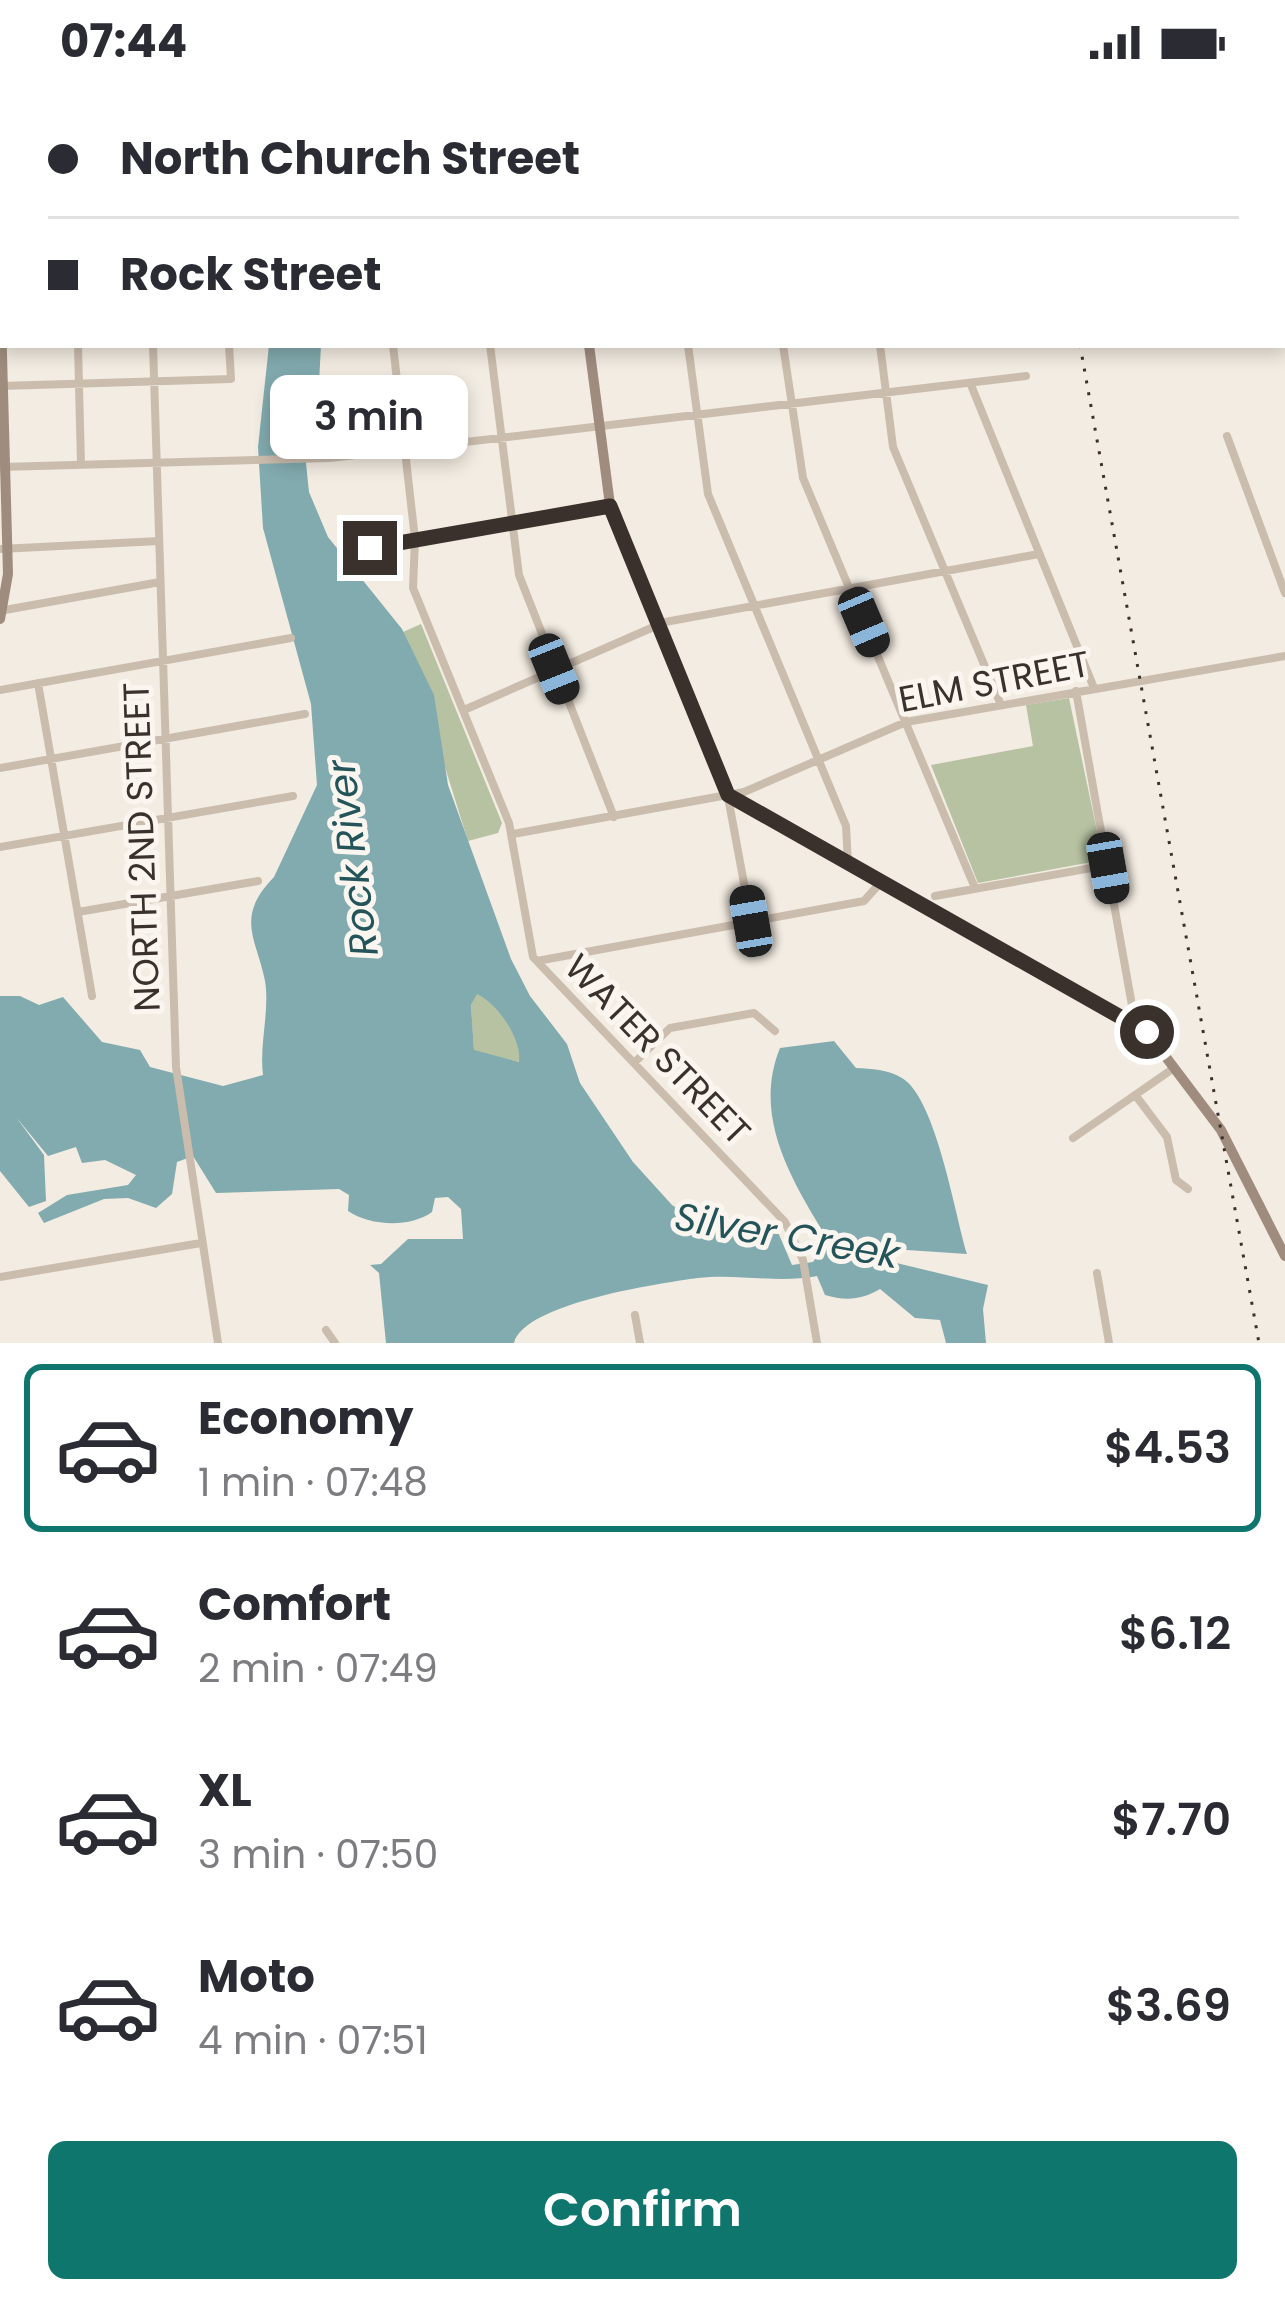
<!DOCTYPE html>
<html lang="en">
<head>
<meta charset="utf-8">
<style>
  :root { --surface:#fff; --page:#f2f2f3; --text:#2b2b33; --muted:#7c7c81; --line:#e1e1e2; --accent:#0f766e }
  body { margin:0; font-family:Poppins,sans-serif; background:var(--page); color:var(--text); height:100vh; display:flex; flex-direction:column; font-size:45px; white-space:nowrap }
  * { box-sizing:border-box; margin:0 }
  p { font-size:39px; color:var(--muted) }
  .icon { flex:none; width:66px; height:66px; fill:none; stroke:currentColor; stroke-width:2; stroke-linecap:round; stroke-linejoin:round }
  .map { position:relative; height:1259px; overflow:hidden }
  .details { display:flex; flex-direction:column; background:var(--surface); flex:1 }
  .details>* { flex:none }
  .guide { position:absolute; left:0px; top:0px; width:1287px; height:264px; box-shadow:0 6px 18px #0003; display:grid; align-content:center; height:264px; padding:0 48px; background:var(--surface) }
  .end { position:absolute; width:54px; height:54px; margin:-27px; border:15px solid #3a312c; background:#fff; box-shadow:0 0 0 6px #fff }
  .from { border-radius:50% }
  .bubble { position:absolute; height:84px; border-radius:18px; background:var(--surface); box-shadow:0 6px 18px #0003; font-size:39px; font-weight:600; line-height:84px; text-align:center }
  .car { position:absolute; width:36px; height:72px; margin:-36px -18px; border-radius:15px; box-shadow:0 0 9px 3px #0007; background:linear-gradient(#222 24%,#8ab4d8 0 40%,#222 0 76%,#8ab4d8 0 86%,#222 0) }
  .guide b { display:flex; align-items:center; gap:42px; height:114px; font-size:45px }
  .guide b+b { border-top:3px solid var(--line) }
  .guide i { width:30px; height:30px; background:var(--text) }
  ul { padding:21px 0 0; list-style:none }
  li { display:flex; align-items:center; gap:36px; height:168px; margin:0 24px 18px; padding:0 24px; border:6px solid transparent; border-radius:18px }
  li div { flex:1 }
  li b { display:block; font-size:45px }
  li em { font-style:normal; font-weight:600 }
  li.on { border-color:var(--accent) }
  li>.icon { width:108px; height:108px; stroke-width:1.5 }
  .button { display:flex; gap:24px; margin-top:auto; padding:24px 48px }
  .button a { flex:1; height:138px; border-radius:18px; background:var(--accent); color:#fff; font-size:48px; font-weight:600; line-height:138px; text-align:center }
  .status { display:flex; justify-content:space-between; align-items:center; height:84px; padding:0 60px; background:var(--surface); direction:ltr }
  .status svg { height:33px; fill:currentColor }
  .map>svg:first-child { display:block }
</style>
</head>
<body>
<div class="status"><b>07:44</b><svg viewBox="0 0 49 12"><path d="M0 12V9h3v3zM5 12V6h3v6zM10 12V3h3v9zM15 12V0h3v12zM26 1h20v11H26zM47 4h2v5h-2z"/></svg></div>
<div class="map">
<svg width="1285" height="1259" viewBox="0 0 1285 1259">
  <rect width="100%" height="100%" fill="#f3ece2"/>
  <path fill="#b6c2a2" d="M421,540L502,739L498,749L468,757L403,548Z
    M1069,614L1103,776L978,799L931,681L1033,662L1026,621Z
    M477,909C499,920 521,954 520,978L474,967L471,921Z"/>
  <path fill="#82abaf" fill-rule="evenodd" d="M269,261H321L317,338L302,341L309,408L328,453L402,545L434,611L448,701L511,875L530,912L567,960L580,999L633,1078L672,1121L707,1143L741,1150L765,1137L774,1139L792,1181L813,1178L828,1156C792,1097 752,1033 780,964L834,957L856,984C872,985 887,985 902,994C936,1014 955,1131 967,1170L862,1163L859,1170L988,1201L983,1225L986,1259H946L940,1236L915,1234L880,1205C862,1216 845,1217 825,1211L817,1192C777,1200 738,1189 698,1194C661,1199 524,1219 514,1259H386L379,1189L370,1181L381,1180L408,1155H463L461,1125L448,1113L435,1114L432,1128C410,1144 370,1142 348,1127L349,1111L339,1105L216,1109L193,1072L177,1078L172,1110L156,1124L128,1114L104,1115L44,1139L38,1129L67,1111L128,1101L136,1091L105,1076L82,1079L76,1063L48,1072L16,1033L44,1071L46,1117L29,1123L0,1087V912H20L39,921L63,913L102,958L140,966L150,983L223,1002L263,991C259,960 270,927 265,897C257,855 234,834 274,793L317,701L311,620L263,444L258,363ZM477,910C498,920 522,955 519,978L474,966L471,921Z"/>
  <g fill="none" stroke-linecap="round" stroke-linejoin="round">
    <path stroke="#cbbdae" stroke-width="8" d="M145,0V3
      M222,0V3
      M373,0V3
      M469,0V3
      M763,0V3
      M859,0V3
      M1098,0L1099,3
      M506,3L561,0
      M0,60H3
      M1284,198L1285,203
      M78,261L81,380
      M153,261L176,983L218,1259
      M393,261L415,455L413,504L509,739L533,873L785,1138L803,1176L817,1259
      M490,261L519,491L614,733
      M688,261L708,410L846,742L848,779
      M783,261L803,394L975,804
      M880,261L893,363L1001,621
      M971,301L1094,604
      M2,302L231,295L229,261
      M1227,352L1285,509
      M1,383L330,374L1026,292
      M370,464L610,421
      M0,465L159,457
      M5,526L160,498
      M38,599L92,912
      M0,606L291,554
      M1076,607L1133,927L1130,937
      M464,626L665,538L1039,470
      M0,684L305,630
      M728,713L751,837
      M513,750L744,708L906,638L1285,572
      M0,763L293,712
      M935,812L1108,781
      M78,828L258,797
      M537,877L864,817L881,798
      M634,979L670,944L754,929L775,947
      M1136,1012L1167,1053L1176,1096L1188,1105
      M1073,1054L1174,984
      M1097,1189L1109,1259
      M0,1193L201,1159
      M635,1231L640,1259
      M326,1246L335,1259"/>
    <path stroke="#9f8c7f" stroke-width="10" d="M69,0V3
      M568,0V3
      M667,0V3
      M0,197L8,490L0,535
      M589,261L610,421L728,711L1147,948L1221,1046L1285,1172"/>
    <path stroke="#7b695e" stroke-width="12" d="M1284,86H1285
      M0,142H3"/>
    <path stroke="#3a312c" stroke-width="3" stroke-dasharray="3 9" stroke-linecap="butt" d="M1032,0L1033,3
      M1080,261L1259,1259"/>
  </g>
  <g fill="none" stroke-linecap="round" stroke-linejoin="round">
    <path stroke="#3a312c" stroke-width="15" d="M370,464L610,422L728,711L1147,948"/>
  </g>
  <g text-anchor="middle" stroke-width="10" stroke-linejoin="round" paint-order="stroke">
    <g font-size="36" fill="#3a312c" stroke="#faf5ef">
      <text transform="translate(994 597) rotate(-11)" y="13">ELM STREET</text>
      <text transform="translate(141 763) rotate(-92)" y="13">NORTH 2ND STREET</text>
      <text transform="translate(658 965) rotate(46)" y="13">WATER STREET</text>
    </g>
    <g font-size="39" font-style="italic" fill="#23545a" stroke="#faf5ef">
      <text transform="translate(352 774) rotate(-97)" y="14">Rock River</text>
      <text transform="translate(787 1151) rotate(10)" y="14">Silver Creek</text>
    </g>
  </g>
</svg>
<i class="end from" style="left:1147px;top:948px"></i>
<i class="end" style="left:370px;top:464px"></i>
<div class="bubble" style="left:270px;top:291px;width:198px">3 min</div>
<i class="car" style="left:864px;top:538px;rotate:157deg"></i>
<i class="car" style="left:554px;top:585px;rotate:158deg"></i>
<i class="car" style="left:1108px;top:784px;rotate:170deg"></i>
<i class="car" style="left:751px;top:837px;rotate:350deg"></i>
<div class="guide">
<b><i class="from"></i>North Church Street</b>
<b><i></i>Rock Street</b>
</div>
</div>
<section class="details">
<ul>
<li class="on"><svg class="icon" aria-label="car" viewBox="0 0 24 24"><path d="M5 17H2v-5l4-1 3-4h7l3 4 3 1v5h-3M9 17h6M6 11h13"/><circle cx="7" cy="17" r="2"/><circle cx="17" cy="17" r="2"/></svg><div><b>Economy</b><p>1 min · 07:48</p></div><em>$4.53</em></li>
<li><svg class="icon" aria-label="car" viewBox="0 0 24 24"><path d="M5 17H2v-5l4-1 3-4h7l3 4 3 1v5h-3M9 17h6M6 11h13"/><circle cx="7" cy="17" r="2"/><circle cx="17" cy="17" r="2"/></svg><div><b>Comfort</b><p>2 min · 07:49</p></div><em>$6.12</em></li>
<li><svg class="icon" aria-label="car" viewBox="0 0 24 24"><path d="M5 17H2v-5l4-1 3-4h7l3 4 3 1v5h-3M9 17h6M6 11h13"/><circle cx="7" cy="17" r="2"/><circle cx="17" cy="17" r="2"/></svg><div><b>XL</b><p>3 min · 07:50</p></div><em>$7.70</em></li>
<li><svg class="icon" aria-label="car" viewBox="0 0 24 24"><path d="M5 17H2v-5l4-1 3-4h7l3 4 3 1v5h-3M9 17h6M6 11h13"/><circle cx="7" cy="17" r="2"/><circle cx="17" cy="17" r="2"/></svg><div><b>Moto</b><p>4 min · 07:51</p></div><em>$3.69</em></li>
</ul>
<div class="button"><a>Confirm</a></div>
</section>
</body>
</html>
